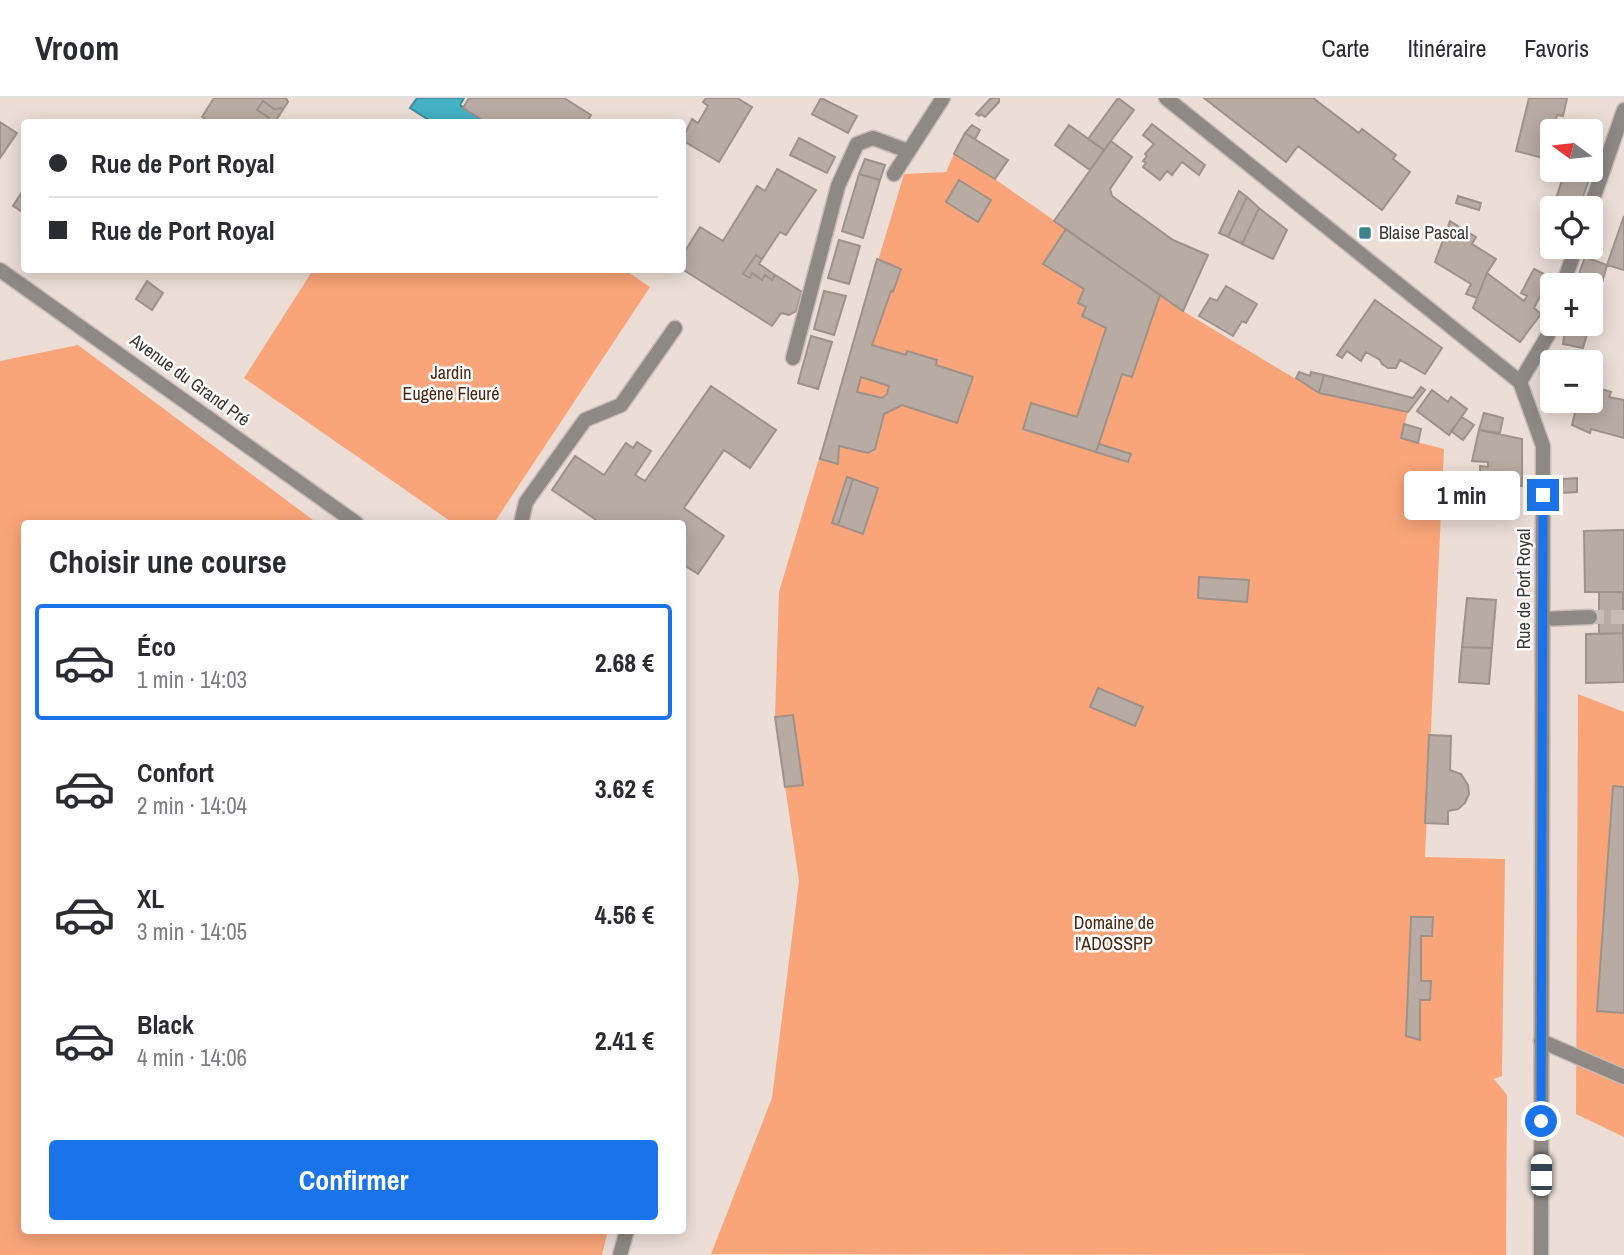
<!DOCTYPE html>
<html lang="fr">
<head>
<meta charset="utf-8">
<style>
  :root { --surface:#fff; --page:#f7f7f7; --text:#2b2b33; --muted:#7c7c81; --line:#e1e1e2; --accent:#1a73e8 }
  body { margin:0; font-family:"Archivo Narrow",sans-serif; background:var(--page); color:var(--text); height:100vh; display:flex; flex-direction:column; font-size:26px; white-space:nowrap }
  * { box-sizing:border-box; margin:0 }
  p { font-size:23px; color:var(--muted) }
  .icon { flex:none; width:38px; height:38px; fill:none; stroke:currentColor; stroke-width:2; stroke-linecap:round; stroke-linejoin:round }
  .map { position:relative; flex:1; overflow:hidden }
  .side { position:absolute; left:21px; top:422px; width:665px; height:714px; display:flex; flex-direction:column; background:var(--surface); border-radius:7px; box-shadow:0 4px 18px #0003 }
  .side>* { flex:none }
  .hud { position:absolute; left:21px; top:21px; width:665px; height:154px; border-radius:7px; box-shadow:0 4px 18px #0003; display:grid; align-content:center; height:154px; padding:0 28px; background:var(--surface) }
  .needle { width:46px; rotate:285deg }
  .tools { position:absolute; left:1540px; top:21px; display:grid; gap:14px }
  .tools a { display:grid; place-items:center; width:63px; height:63px; border-radius:7px; background:var(--surface); box-shadow:0 4px 18px #0003; font-size:35px }
  .end { position:absolute; width:32px; height:32px; margin:-16px; border:9px solid #1a73e8; background:#fff; box-shadow:0 0 0 4px #fff }
  .from { border-radius:50% }
  .bubble { position:absolute; height:49px; border-radius:7px; background:var(--surface); box-shadow:0 4px 18px #0003; font-size:23px; font-weight:700; line-height:49px; text-align:center }
  .car { position:absolute; width:21px; height:42px; margin:-21px -10px; border-radius:9px; box-shadow:0 0 5px 2px #0007; background:linear-gradient(#fff 24%,#345 0 40%,#fff 0 76%,#345 0 86%,#fff 0) }
  .hud b { display:flex; align-items:center; gap:24px; height:66px; font-size:26px }
  .hud b+b { border-top:2px solid var(--line) }
  .hud i { width:18px; height:18px; background:var(--text) }
  ul { padding:0; list-style:none }
  li { display:flex; align-items:center; gap:21px; height:116px; margin:0 14px 10px; padding:0 14px; border:4px solid transparent; border-radius:7px }
  li div { flex:1 }
  li b { display:block; font-size:26px }
  li em { font-style:normal; font-weight:700 }
  li.on { border-color:var(--accent) }
  li>.icon { width:63px; height:63px; stroke-width:1.5 }
  h2 { padding:0 28px; font-size:32px; line-height:84px }
  .cta { display:flex; gap:14px; margin-top:auto; padding:14px 28px }
  .cta a { flex:1; height:80px; border-radius:7px; background:var(--accent); color:#fff; font-size:28px; font-weight:700; line-height:80px; text-align:center }
  header { display:flex; align-items:center; gap:42px; box-sizing:border-box; height:98px; padding:0 35px; background:var(--surface); border-bottom:2px solid var(--line) }
  header strong { font-size:33px }
  nav { display:flex; gap:38px; margin-inline-start:auto; font-size:24px }
  .map>svg:first-child { display:block }
</style>
</head>
<body>
<header>
<strong>Vroom</strong>
<nav><a>Carte</a><a>Itinéraire</a><a>Favoris</a></nav>
</header>
<div class="map">
<svg width="1624" height="1157" viewBox="0 0 1624 1157">
  <rect width="100%" height="100%" fill="#ecded7"/>
  <path fill="#f9a579" d="M954,56L995,81L1183,213L1319,295L1408,314L1401,340L1444,351L1425,759L1505,761L1502,978L1494,981L1507,997L1506,1157L711,1156L772,1000L799,783L775,619L779,494L904,76L946,74Z
    M313,172H625L650,189L494,425H453L244,280Z
    M78,247L317,425H24V1132H608L602,1157H0V263Z
    M1578,596L1624,614V1039L1576,1016Z"/>
  <path fill="#43b2c5" stroke="#418c99" stroke-width="2" d="M417,0H464L460,7L485,24H432L410,10Z"/>
  <path fill="#b8aba4" stroke="#9e918a" stroke-width="2" fill-rule="evenodd" d="M214,0H286L288,4L284,10L274,11L263,3L257,12L268,19L271,24H211L202,19Z
    M469,0H564L591,17L587,24H486L463,10Z
    M706,0H737L752,9L719,64L682,42L692,21L698,25L708,8L703,4Z
    M821,0L857,18L848,35L812,16Z
    M991,0H999V4L985,19L981,16L979,18L976,16Z
    M1118,0L1134,12L1104,52L1088,41Z
    M1204,0H1313L1359,35L1362,31L1396,57L1393,61L1410,74L1382,112L1298,48L1286,64Z
    M1529,0H1567L1563,18L1557,17L1547,61L1516,53Z
    M263,3L274,11L284,10L275,24H271L268,19L257,12Z
    M0,24L17,35L0,60Z
    M1152,26L1205,67L1199,77L1182,64L1172,77L1167,73L1160,82L1143,69L1146,65L1143,63L1147,58L1145,56L1154,46L1143,37Z
    M972,27L980,32L975,41L965,35Z
    M1069,27L1104,52L1090,72L1055,47Z
    M965,35L1008,62L995,81L954,56Z
    M799,40L835,59L827,75L790,57Z
    M1111,43L1132,59L1110,91L1112,98L1173,142L1208,157L1183,213L1054,123Z
    M865,61L885,67L880,82L859,76Z
    M777,71L816,92L786,137L780,134L762,161L756,157L743,176L750,180L752,175L762,182L765,177L772,182L775,177L802,194L796,213L789,217L781,215L772,228L682,171V158L700,129L723,143L757,88L765,93Z
    M859,76L880,82L863,140L842,133Z
    M1564,76L1589,82L1579,110H1553Z
    M959,82L991,102L978,124L946,104Z
    M24,91V115L13,108Z
    M1239,93L1247,99L1228,139L1219,135Z
    M1458,98L1481,105L1479,112L1456,105Z
    M1247,99L1259,110L1242,146L1228,139Z
    M1259,110L1287,132L1273,161L1242,146Z
    M1624,118V172L1607,167Z
    M1450,123L1476,139L1472,146L1496,161L1487,175L1477,200L1466,196L1471,186L1435,164Z
    M1552,123V149H1566L1563,157L1542,149Z
    M1066,131L1160,197L1132,279L1122,276L1096,354L1023,331L1031,305L1077,319L1106,230L1082,218L1086,209L1078,205L1084,191L1043,166Z
    M839,142L860,148L849,186L828,180Z
    M756,157L762,161L759,166L775,177L772,182L765,177L762,182L752,175L750,180L743,176Z
    M1585,159L1607,167L1591,224V187H1575Z
    M877,161L901,171L893,194L891,193L872,247L906,257L907,253L937,262L936,267L973,279L957,325L902,307L884,316L875,351L868,355L839,348L838,366L820,361ZM861,279L889,288L887,296L882,300L857,294Z
    M1534,171L1550,179L1534,210L1541,216L1520,244L1473,210L1487,175L1524,203L1527,198L1521,195Z
    M147,183L163,195L152,212L136,201Z
    M1226,188L1257,206L1246,225L1242,223L1233,238L1199,218L1210,200L1217,203Z
    M824,193L846,198L834,237L814,231Z
    M1375,202L1442,250L1425,276L1400,262L1396,270H1388L1382,266L1380,262L1366,254L1361,263L1347,253L1342,260L1337,257Z
    M1566,226H1590L1583,250L1563,246Z
    M811,238L832,244L818,291L798,285Z
    M1299,274L1310,278L1311,274L1324,277L1319,295L1296,280Z
    M1324,277L1413,300L1421,289L1425,292L1408,314L1319,295Z
    M711,288L776,332L750,370L724,352L684,410L724,438L698,476L682,466V425H601L552,392L575,358L604,377L626,345L633,350L637,344L651,353L635,377L645,383Z
    M1601,291L1611,294L1609,299L1624,302V340L1591,331L1590,335L1572,327L1578,303H1591V294L1600,296Z
    M1432,292L1448,304L1451,299L1467,311L1449,337L1417,313Z
    M1484,315L1503,320L1500,335L1479,332Z
    M1462,319L1474,327L1463,342L1451,333Z
    M1404,326L1421,331L1418,345L1401,340Z
    M1479,332L1522,341V388L1511,386L1512,383L1500,380L1499,392L1495,391L1494,407L1473,405L1475,375H1480V368L1488,369V364L1472,363Z
    M1099,346L1131,356L1128,364L1096,354Z
    M847,379L853,381L838,427L832,425Z
    M1577,380V394L1562,395L1563,381Z
    M853,381L878,390L863,436L838,427Z
    M1624,432V494H1585L1584,433Z
    M1199,479L1249,482L1247,504L1198,500Z
    M1599,494H1623V535L1599,536Z
    M1467,500L1496,502L1492,550L1462,549Z
    M1623,535L1624,584L1586,585V536Z
    M1462,549L1492,550L1489,586L1459,584Z
    M1098,590L1143,609L1135,628L1090,609Z
    M793,617L803,687L785,689L775,619Z
    M1429,637L1451,638L1450,672L1461,676L1468,687L1469,696L1465,705L1458,711L1448,713V726L1425,725Z
    M1613,688L1624,689V915L1597,913Z
    M1411,819H1433L1432,838H1421V883H1431L1430,902H1420V942L1406,938Z"/>
  <g fill="none" stroke-linecap="round" stroke-linejoin="round">
    <path stroke="#c9bcb6" stroke-width="14" stroke-dasharray="14 7" stroke-linecap="butt" d="M1590,519H1624"/>
    <g stroke="#c9bcb6" stroke-width="17">
      <path id="service" d="M793,260L838,88L857,46L873,40L908,53
        M521,425L526,404L585,322L621,307L675,230
        M1541,943L1624,979"/>
    </g>
    <g stroke="#c9bcb6" stroke-width="17">
      <path id="minor" d="M894,76L943,0
        M1590,110L1624,12
        M0,172L356,425
        M1563,187L1576,149
        M1520,284L1548,237L1552,224
        M1543,521L1590,519
        M620,1157L627,1132"/>
    </g>
    <g stroke="#c9bcb6" stroke-width="17">
      <path id="tertiary" d="M1166,0L1520,284L1543,348L1541,1157"/>
    </g>
    <use href="#service" stroke="#8f8986" stroke-width="14"/>
    <use href="#minor" stroke="#8f8986" stroke-width="14"/>
    <use href="#tertiary" stroke="#8f8986" stroke-width="14"/>
  </g>
  <g fill="none" stroke-linecap="round" stroke-linejoin="round">
    <path stroke="#1a73e8" stroke-width="9" d="M1541,1023L1543,397"/>
  </g>
  <rect fill="#3d828f" stroke="#fff" stroke-width="2.5" x="1358" y="128" width="14" height="14" rx="3.5"/>
  <g text-anchor="middle" stroke-width="5" stroke-linejoin="round" paint-order="stroke">
    <g font-size="18" fill="#3b3532" stroke="#fff" text-anchor="start">
      <text x="1379" y="141">Blaise Pascal</text>
    </g>
    <g font-size="18" fill="#482410" stroke="#fff">
      <text x="451" y="281">Jardin<tspan x="451" dy="21">Eugène Fleuré</tspan></text>
      <text x="1114" y="831">Domaine de<tspan x="1114" dy="21">l'ADOSSPP</tspan></text>
    </g>
    <g font-size="18" fill="#3b3532" stroke="#fff">
      <text transform="translate(190 282) rotate(36)" y="6">Avenue du Grand Pré</text>
      <text transform="translate(1524 491) rotate(-90)" y="6">Rue de Port Royal</text>
    </g>
  </g>
</svg>
<div class="tools">
<a><svg class="needle" viewBox="-14 -14 28 28"><path d="M0-13l5 13h-10z" fill="#e53935"/><path d="M0 13l5-13h-10z" fill="#7c7c81"/></svg></a>
<a><svg class="icon" aria-label="locate" viewBox="0 0 24 24"><circle cx="12" cy="12" r="6"/><path d="M12 2v4M12 18v4M2 12h4M18 12h4"/></svg></a>
<a>+</a>
<a>−</a>
</div>
<i class="end from" style="left:1541px;top:1023px"></i>
<i class="end" style="left:1543px;top:397px"></i>
<div class="bubble" style="left:1404px;top:373px;width:116px">1 min</div>
<i class="car" style="left:1541px;top:1077px;rotate:0deg"></i>
<div class="hud">
<b><i class="from"></i>Rue de Port Royal</b>
<b><i></i>Rue de Port Royal</b>
</div>
<section class="side">
<h2>Choisir une course</h2>
<ul>
<li class="on"><svg class="icon" aria-label="car" viewBox="0 0 24 24"><path d="M5 17H2v-5l4-1 3-4h7l3 4 3 1v5h-3M9 17h6M6 11h13"/><circle cx="7" cy="17" r="2"/><circle cx="17" cy="17" r="2"/></svg><div><b>Éco</b><p>1 min · 14:03</p></div><em>2.68 €</em></li>
<li><svg class="icon" aria-label="car" viewBox="0 0 24 24"><path d="M5 17H2v-5l4-1 3-4h7l3 4 3 1v5h-3M9 17h6M6 11h13"/><circle cx="7" cy="17" r="2"/><circle cx="17" cy="17" r="2"/></svg><div><b>Confort</b><p>2 min · 14:04</p></div><em>3.62 €</em></li>
<li><svg class="icon" aria-label="car" viewBox="0 0 24 24"><path d="M5 17H2v-5l4-1 3-4h7l3 4 3 1v5h-3M9 17h6M6 11h13"/><circle cx="7" cy="17" r="2"/><circle cx="17" cy="17" r="2"/></svg><div><b>XL</b><p>3 min · 14:05</p></div><em>4.56 €</em></li>
<li><svg class="icon" aria-label="car" viewBox="0 0 24 24"><path d="M5 17H2v-5l4-1 3-4h7l3 4 3 1v5h-3M9 17h6M6 11h13"/><circle cx="7" cy="17" r="2"/><circle cx="17" cy="17" r="2"/></svg><div><b>Black</b><p>4 min · 14:06</p></div><em>2.41 €</em></li>
</ul>
<div class="cta"><a>Confirmer</a></div>
</section>
</div>
</body>
</html>
